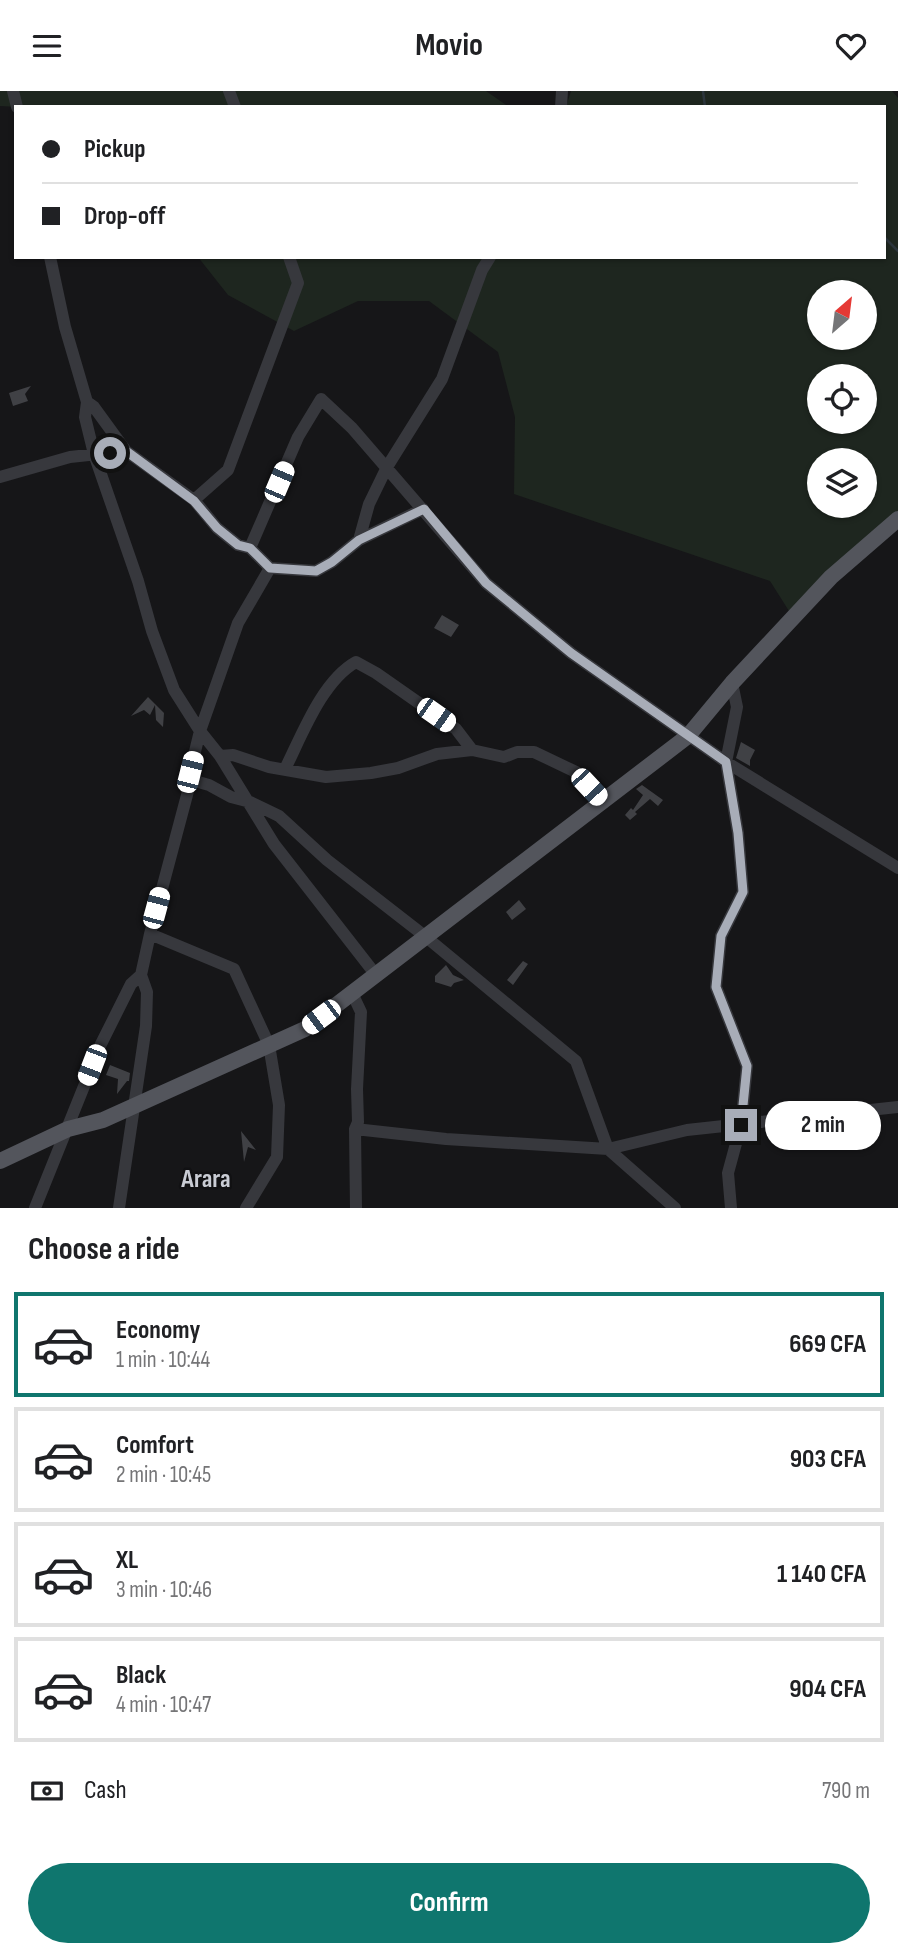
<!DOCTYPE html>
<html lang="en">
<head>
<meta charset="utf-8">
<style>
  :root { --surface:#fff; --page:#f2f2f2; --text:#202124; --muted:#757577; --line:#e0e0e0; --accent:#0f766e }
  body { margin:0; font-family:"Sofia Sans Condensed",sans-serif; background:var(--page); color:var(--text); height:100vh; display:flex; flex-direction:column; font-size:26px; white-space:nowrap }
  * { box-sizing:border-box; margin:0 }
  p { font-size:23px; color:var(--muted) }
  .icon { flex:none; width:38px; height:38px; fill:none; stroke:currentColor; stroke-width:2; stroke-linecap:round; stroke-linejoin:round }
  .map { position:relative; height:1117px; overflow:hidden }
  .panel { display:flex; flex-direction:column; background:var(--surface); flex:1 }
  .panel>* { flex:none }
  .hud { position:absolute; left:14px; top:14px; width:872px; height:154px; border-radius:0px; box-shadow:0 2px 5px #0004; display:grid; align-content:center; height:154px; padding:0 28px; background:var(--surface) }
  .needle { width:46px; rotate:28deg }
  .tools { position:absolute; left:807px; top:189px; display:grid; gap:14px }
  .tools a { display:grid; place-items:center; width:70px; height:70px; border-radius:50%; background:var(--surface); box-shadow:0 2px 5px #0004; font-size:35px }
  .end { position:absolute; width:32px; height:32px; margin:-16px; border:9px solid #a8adb8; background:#111; box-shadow:0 0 0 4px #111 }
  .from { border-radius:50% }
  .bubble { position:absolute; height:49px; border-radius:24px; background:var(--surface); box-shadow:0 2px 5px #0004; font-size:23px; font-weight:700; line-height:49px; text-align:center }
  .car { position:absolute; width:21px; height:42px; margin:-21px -10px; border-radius:9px; box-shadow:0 0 5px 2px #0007; background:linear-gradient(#fff 24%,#345 0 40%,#fff 0 76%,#345 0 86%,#fff 0) }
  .hud b { display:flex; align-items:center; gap:24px; height:66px; font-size:26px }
  .hud b+b { border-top:2px solid var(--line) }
  .hud i { width:18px; height:18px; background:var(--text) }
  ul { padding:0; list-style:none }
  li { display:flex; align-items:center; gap:21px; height:105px; margin:0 14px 10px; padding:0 14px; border:4px solid var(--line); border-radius:0px }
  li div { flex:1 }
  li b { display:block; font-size:26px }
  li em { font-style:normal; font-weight:700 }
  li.active { border-color:var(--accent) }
  li>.icon { width:63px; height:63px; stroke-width:1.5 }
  h2 { padding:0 28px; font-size:32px; line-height:84px }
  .pay { display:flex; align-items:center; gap:18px; height:77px; padding:0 28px; font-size:26px }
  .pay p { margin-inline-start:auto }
  .cta { display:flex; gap:14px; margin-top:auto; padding:14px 28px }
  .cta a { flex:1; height:80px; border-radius:42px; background:var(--accent); color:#fff; font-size:28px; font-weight:700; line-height:80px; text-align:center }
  header { display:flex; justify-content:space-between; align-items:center; height:91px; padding:0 28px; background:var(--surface); font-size:32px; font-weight:700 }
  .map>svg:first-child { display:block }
</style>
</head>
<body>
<header><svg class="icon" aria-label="menu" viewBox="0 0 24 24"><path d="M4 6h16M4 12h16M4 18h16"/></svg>Movio<svg class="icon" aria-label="heart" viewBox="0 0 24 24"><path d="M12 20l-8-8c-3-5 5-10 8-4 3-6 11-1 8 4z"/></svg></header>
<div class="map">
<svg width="898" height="1117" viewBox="0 0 898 1117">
  <rect width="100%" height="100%" fill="#161618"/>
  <path fill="#1e261f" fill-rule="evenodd" d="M0,0H486L509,16H18L0,15Z
    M571,0H892L898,7V420L789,520L770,490L514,403L515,326L498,261L429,210H358L294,240L228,204L198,166H884V16H566ZM819,201H864V247H819ZM819,285H864V331H819ZM819,369H864V415H819Z"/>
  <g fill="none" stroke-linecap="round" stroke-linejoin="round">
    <path stroke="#2c353c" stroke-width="2.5" d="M703,0L705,16
      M884,146L898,160"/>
  </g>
  <path fill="#404145" d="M31,295L25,303L28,310L13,315L9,302Z
    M442,524L459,534L451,546L434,537Z
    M148,606L164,622L163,636L156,629L155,614L150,624L144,619L131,625Z
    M741,651L755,659L750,669V675L736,667Z
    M642,694L663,709L658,715L650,708L635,721L637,723L630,729L625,724L631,717L633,719L643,704L636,698Z
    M519,809L526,818L512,829L506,821Z
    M523,870L528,873L513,894L507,889Z
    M446,874L453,884L464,889L454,892L451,896L435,891V885Z
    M110,974L130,982L129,990H127L117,1003L118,988L106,984Z
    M241,1040L256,1059L248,1056L244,1071Z"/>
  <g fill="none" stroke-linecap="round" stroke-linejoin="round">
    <path stroke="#37383d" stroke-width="12" d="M13,0L17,16
      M229,0L235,16
      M561,16L562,0
      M50,166L65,236L87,311L85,326L94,363L138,490L152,540L174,599L200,640L220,665L274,753L376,884
      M87,311L94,316L126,360L194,409L217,437L238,454L250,457L270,477L316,480L332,471L359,449L423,418
      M0,386L70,366L126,360
      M194,409L228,379L298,192L289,166
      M359,449L369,413L387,376L442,288L482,179L490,166
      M250,457L298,346L321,308L352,337L486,492L571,562L726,671L898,777
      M220,665L233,664L269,676L326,686L371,682L398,677L437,663L472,659L504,666L517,661H534L576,681L603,710
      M285,678C302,644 322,590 356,571L376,582L456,638L472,659
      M191,689L209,694L231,706L250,711L279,725L327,769L426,846L576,970L608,1058L675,1117
      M150,843L234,878L269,954L279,1014L277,1066L246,1117
      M352,902L361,921L357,998L358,1031L355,1038L356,1117
      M355,1038L446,1048L608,1058L687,1039L898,1016
      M35,1117L101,953L131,893L141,884
      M119,1117L146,935L147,901L141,884L150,843L191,689L190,681L200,640L238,532L270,477
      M731,1117L728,1082L741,1034L747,975L716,896L721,845L743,801L738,742L726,671L737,616L732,592"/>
    <path stroke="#53555c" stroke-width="16" d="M0,1070L68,1038L103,1029L305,938L688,645L732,592L831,486L898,428"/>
  </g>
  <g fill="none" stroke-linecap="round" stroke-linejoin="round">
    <path stroke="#a8adb8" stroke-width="9" d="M110,362L126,360L194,410L217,437L238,454L250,457L270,477L316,480L332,471L359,449L424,418L486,492L571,562L726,671L738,742L743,801L721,845L716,896L747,975L741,1034"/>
  </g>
  <g text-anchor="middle" stroke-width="5" stroke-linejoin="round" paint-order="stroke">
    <g font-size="26" font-weight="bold" fill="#c9ccd4" stroke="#111113">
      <text x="206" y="1096">Arara</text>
    </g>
  </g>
</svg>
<div class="tools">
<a><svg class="needle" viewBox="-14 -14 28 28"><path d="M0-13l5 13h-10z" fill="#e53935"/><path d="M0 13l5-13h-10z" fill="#757577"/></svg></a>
<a><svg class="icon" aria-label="locate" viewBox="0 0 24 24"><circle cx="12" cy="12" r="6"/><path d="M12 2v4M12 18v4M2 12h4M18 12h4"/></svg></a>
<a><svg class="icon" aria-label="layers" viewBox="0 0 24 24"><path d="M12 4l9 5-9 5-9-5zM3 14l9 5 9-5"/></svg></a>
</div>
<i class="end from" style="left:110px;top:362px"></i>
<i class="end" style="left:741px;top:1034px"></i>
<div class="bubble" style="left:765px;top:1010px;width:116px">2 min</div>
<i class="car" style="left:279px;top:391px;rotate:23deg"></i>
<i class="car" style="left:436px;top:624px;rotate:125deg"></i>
<i class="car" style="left:190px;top:681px;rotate:14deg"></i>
<i class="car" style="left:589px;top:696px;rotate:137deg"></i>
<i class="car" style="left:156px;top:817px;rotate:15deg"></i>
<i class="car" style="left:321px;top:926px;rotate:233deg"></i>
<i class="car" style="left:92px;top:974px;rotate:201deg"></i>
<div class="hud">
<b><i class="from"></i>Pickup</b>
<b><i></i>Drop-off</b>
</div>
</div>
<section class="panel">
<h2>Choose a ride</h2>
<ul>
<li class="active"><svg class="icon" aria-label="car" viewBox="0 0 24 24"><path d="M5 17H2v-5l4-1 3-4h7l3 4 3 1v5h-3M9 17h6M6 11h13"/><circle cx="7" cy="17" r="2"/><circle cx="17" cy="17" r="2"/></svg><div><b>Economy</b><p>1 min · 10:44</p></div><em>669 CFA</em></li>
<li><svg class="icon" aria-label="car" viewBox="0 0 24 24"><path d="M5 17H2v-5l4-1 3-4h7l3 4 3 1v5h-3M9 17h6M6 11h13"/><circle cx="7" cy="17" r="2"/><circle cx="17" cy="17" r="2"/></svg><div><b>Comfort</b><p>2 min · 10:45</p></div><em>903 CFA</em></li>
<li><svg class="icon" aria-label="car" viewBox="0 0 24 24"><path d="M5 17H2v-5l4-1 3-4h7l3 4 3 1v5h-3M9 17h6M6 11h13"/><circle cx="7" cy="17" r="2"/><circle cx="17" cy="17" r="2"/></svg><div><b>XL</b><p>3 min · 10:46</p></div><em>1 140 CFA</em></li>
<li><svg class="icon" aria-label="car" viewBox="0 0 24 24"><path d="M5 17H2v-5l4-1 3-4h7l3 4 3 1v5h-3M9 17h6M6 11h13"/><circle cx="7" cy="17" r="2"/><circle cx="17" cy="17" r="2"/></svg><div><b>Black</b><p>4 min · 10:47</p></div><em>904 CFA</em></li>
</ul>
<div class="pay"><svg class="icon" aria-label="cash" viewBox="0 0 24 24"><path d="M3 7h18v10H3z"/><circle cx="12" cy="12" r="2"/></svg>Cash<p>790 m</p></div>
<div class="cta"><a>Confirm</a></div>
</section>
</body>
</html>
